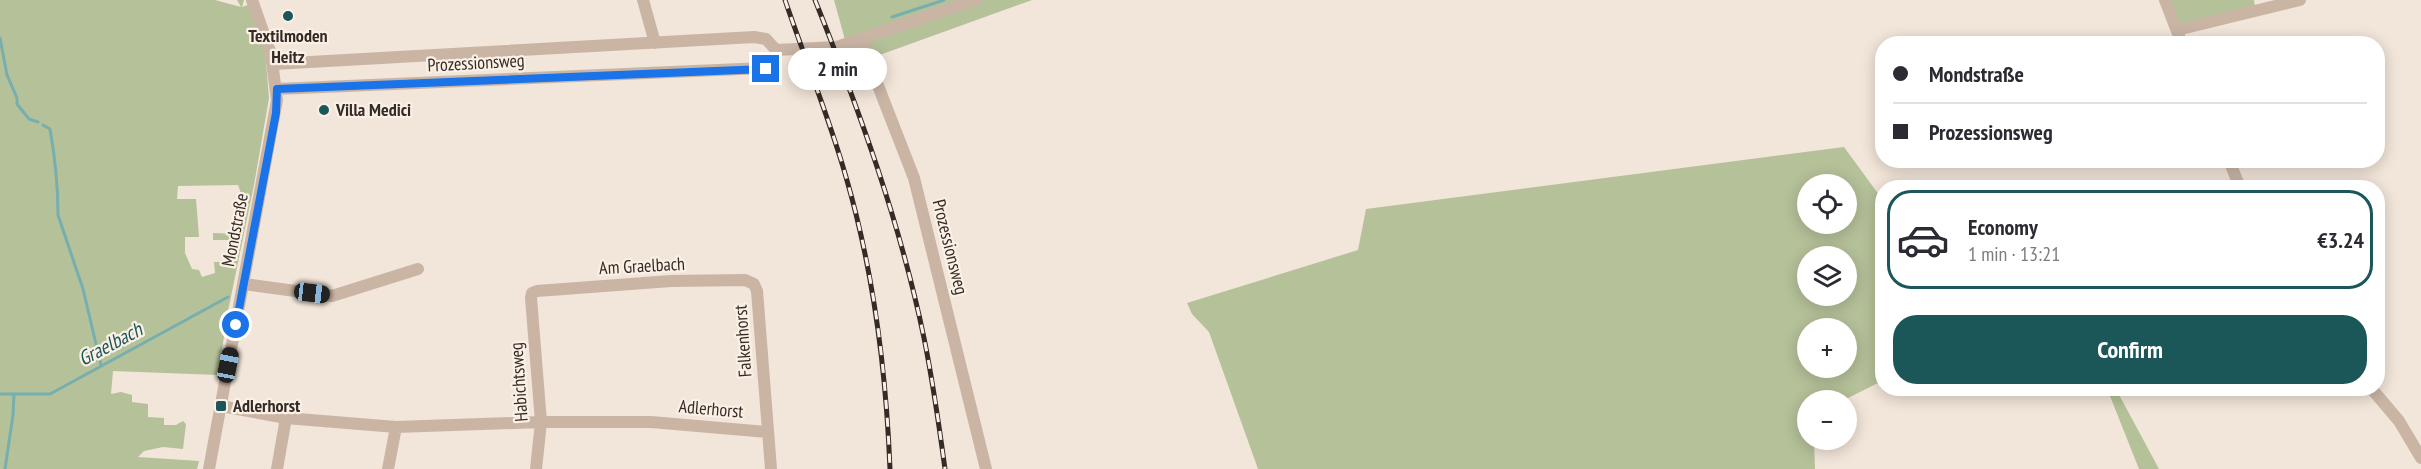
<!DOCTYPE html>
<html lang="en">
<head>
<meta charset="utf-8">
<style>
  :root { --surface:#fff; --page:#f2f2f3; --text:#2b2b33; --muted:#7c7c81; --line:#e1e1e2; --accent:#1b5658 }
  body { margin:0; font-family:"PT Sans Narrow",sans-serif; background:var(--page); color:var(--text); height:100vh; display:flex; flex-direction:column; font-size:22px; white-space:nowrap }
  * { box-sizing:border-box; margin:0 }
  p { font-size:20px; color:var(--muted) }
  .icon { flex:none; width:33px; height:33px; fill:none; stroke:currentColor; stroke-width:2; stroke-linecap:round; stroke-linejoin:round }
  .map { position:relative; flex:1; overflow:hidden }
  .drawer { position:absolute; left:1875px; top:180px; width:510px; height:216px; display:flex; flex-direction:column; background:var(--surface); border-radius:24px; box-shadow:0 3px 15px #0003 }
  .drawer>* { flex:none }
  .banner { position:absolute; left:1875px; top:36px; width:510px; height:132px; border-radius:24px; box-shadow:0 3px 15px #0003; display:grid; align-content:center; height:132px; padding:0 18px; background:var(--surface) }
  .fabs { position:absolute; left:1797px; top:174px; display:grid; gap:12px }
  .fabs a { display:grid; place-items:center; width:60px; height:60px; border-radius:50%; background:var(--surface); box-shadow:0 3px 15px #0003; font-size:30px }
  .end { position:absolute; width:27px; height:27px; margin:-14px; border:8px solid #1a73e8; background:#fff; box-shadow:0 0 0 3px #fff }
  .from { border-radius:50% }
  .bubble { position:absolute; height:42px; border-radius:21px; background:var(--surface); box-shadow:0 3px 15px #0003; font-size:20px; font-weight:700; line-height:42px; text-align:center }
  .car { position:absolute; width:18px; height:36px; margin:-18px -9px; border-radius:8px; box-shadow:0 0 4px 2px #0007; background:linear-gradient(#222 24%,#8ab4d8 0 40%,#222 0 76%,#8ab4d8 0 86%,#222 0) }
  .banner b { display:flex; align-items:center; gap:21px; height:57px; font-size:22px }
  .banner b+b { border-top:2px solid var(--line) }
  .banner i { width:15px; height:15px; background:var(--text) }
  ul { padding:10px 0 0; list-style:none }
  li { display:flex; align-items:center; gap:18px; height:99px; margin:0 12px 9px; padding:0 6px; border:3px solid transparent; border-radius:24px }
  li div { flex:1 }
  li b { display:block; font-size:22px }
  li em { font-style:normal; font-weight:700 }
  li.active { border-color:var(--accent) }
  li>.icon { width:54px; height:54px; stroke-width:1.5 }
  .button { display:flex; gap:12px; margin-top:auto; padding:12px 18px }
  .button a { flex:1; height:69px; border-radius:24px; background:var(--accent); color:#fff; font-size:24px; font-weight:700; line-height:69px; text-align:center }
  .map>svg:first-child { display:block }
</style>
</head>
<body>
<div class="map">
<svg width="2421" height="469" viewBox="0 0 2421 469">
  <rect width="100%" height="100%" fill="#f2e5d9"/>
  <path fill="#b5c199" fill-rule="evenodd" d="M0,0H215L241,7L237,0H244L242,7L248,5L265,49L269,98L254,185L228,311L218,375L113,371L111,394L121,392L132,395V402L148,404V417L164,418V425H176L183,421L186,424L183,449L163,447L144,451L138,457L199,461L197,469H0ZM238,185L243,199L238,234L213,233V240H237L235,250L229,262H214L215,273L202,277L199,270L192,269L185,253V237H199L196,199H177L178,186Z
    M834,0H1032L852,65Z
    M2165,0H2254L2256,12L2177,30Z
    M1844,147L1882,199V381L1844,400H1808V440H1814L1815,469H1258L1209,332L1192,314L1187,303L1358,250L1366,209ZM1808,184H1846V224H1808ZM1808,256H1846V296H1808ZM1808,328H1846V368H1808Z
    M2117,391L2159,469H2139L2110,396Z"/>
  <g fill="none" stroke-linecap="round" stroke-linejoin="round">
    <path stroke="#77afaf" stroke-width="3" d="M892,17L944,0
      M0,38L7,75L17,98V104L29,119L38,122
      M43,125L50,129C55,157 58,188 58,215L83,289L101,365
      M0,394H50L228,297
      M5,469L13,415L14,394"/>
    <path stroke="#cab5a5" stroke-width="12" d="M643,0L655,43
      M2165,0L2182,44
      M2177,30L2300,0
      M862,40L875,78L914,178L986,469
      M776,50L837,47L975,0
      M274,64L754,37L766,39L776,50L775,60L766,68L277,89
      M2229,160L2240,188
      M244,284L332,296L418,269
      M2371,388L2399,421L2421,458
      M221,406L286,418L396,427L541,422H651L768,432
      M209,469L277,100L271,54L252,0
      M277,469L286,418
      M388,469L396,427
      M536,469L541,422L531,298L532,293L537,291L671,281L745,280L754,284L757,291L771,469"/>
    <g stroke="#352b26" stroke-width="5">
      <path id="rail" d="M785,0C805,59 829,117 846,177C874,273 886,369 890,469
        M815,0C859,110 900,222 924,338C933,382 939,425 945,469"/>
    </g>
    <use href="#rail" stroke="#faf0e5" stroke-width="3" stroke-dasharray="9" stroke-linecap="butt"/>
  </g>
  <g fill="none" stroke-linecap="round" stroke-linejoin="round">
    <path stroke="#1a73e8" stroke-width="8" d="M236,325L276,113L277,89L766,69"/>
  </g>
  <g fill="#1b5658" stroke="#faf0e5" stroke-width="2">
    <circle cx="288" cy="16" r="6"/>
    <circle cx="324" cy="110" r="6"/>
    <rect x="215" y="400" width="12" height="12" rx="3"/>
  </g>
  <g text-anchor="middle" stroke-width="4.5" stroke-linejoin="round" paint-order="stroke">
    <g font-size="18" font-weight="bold" fill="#352b26" stroke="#faf0e5" text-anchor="start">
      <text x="288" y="42" text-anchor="middle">Textilmoden<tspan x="288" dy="21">Heitz</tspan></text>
      <text x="336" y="116">Villa Medici</text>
      <text x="233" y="412">Adlerhorst</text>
    </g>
    <g font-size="18" fill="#352b26" stroke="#faf0e5">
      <text transform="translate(476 63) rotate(-3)" y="6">Prozessionsweg</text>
      <text transform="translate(235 230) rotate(-79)" y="6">Mondstraße</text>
      <text transform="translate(950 247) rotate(76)" y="6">Prozessionsweg</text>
      <text transform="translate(642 266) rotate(-3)" y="6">Am Graelbach</text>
      <text transform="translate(743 341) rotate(-94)" y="6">Falkenhorst</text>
      <text transform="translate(519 382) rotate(-94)" y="6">Habichtsweg</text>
      <text transform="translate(711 409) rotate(5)" y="6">Adlerhorst</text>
    </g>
    <g font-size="20" font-style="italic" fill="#1b5658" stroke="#faf0e5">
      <text transform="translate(110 344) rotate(-28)" y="7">Graelbach</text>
    </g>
  </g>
</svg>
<div class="fabs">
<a><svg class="icon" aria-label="locate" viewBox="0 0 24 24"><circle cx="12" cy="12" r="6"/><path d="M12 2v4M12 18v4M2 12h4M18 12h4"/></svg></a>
<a><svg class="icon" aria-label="layers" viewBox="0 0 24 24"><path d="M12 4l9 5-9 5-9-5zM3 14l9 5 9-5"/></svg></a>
<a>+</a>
<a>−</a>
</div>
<i class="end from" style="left:236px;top:325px"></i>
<i class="end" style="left:766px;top:69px"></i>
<div class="bubble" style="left:788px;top:48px;width:99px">2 min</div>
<i class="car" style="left:312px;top:293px;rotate:97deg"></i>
<i class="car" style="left:228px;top:365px;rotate:11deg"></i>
<div class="banner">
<b><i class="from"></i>Mondstraße</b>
<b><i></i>Prozessionsweg</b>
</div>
<section class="drawer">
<ul>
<li class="active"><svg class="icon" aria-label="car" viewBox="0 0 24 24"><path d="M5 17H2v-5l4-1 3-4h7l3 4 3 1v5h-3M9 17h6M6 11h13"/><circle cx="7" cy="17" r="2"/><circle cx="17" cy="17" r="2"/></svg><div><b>Economy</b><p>1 min · 13:21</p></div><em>€3.24</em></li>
</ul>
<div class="button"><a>Confirm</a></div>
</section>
</div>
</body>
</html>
